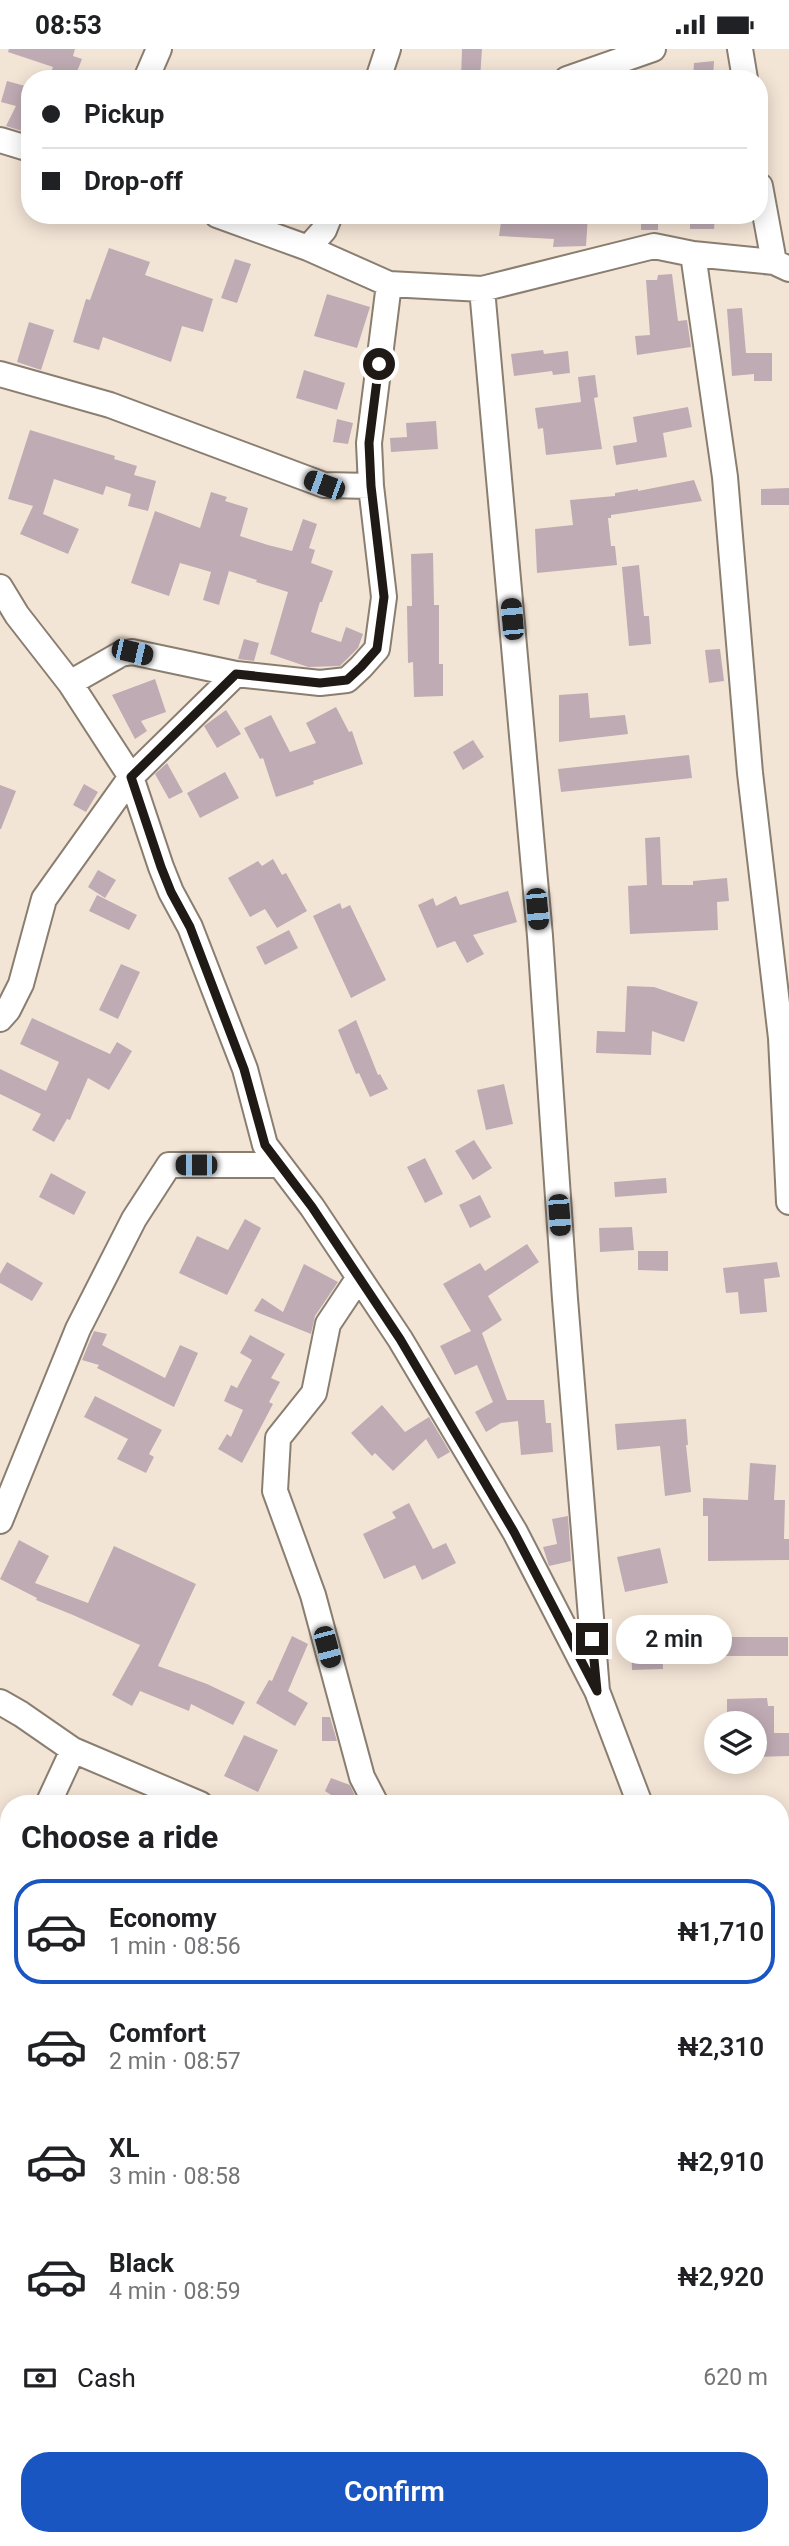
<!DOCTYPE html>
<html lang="en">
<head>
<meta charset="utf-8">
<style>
  :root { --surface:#fff; --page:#f2f2f2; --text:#202124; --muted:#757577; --line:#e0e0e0; --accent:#1a56c2 }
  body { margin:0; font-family:Roboto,sans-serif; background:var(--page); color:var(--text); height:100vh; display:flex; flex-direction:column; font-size:26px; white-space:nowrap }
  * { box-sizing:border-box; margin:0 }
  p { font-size:23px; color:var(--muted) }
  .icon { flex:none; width:38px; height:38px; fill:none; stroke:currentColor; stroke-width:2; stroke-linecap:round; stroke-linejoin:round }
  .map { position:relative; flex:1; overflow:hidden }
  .drawer { position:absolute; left:0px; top:1746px; width:789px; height:751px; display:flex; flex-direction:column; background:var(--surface); border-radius:28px 28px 0 0; box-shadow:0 4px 18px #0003 }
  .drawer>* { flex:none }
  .guide { position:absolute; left:21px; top:21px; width:747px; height:154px; border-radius:28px; box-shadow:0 4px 18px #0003; display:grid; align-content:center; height:154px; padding:0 21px; background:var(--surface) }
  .buttons { position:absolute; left:704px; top:1662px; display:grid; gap:14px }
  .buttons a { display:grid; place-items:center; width:63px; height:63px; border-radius:50%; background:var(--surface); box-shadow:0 4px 18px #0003; font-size:35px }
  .end { position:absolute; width:32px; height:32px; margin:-16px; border:9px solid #1f1a15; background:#fff; box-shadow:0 0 0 4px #fff }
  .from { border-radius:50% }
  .bubble { position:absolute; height:49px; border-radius:24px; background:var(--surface); box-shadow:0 4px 18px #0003; font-size:23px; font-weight:600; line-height:49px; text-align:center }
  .car { position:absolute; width:21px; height:42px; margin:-21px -10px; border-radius:9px; box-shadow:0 0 5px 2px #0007; background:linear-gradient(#222 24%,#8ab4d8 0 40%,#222 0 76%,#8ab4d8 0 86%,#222 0) }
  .guide b { display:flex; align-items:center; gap:24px; height:66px; font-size:26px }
  .guide b+b { border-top:2px solid var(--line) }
  .guide i { width:18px; height:18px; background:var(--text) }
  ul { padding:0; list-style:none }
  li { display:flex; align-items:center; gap:21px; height:105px; margin:0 14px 10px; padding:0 7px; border:4px solid transparent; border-radius:28px }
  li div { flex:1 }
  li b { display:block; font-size:26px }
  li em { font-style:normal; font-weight:600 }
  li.active { border-color:var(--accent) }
  li>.icon { width:63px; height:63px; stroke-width:1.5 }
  h2 { padding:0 21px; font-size:32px; line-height:84px }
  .pay { display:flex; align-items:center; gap:18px; height:77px; padding:0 21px; font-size:26px }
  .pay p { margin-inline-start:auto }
  .action { display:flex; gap:14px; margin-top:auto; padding:14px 21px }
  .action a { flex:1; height:80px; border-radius:28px; background:var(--accent); color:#fff; font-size:28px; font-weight:600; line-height:80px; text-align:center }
  .status { display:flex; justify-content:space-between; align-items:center; height:49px; padding:0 35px; background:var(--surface); direction:ltr }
  .status svg { height:19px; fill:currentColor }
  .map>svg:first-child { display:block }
</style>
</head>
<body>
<div class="status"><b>08:53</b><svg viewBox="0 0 49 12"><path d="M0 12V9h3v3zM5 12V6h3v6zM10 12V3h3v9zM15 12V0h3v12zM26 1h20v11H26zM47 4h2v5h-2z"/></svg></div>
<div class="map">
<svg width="789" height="2497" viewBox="0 0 789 2497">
  <rect width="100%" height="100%" fill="#f3e5d6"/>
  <path fill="#bfabb3" d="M9,0H75L73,7L82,10L74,30H49L53,18L8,3Z
    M462,0H482L480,30H461Z
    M714,12L713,30H693L694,14Z
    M30,28L35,30H30V61L22,82L6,77L16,57L1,53L7,32L25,37Z
    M502,166H588L586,197L553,198L554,190L499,187Z
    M641,166H658V181H641Z
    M690,166H715L714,180H690Z
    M109,199L150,213L145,226L213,250L203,283L182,277L171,313L103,288L99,301L73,293L86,250L90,251Z
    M235,210L251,215L237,254L221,249Z
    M672,225L678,272L687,271L691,298L637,306L635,287L650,286L646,231H657L658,226Z
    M327,245L370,258L357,299L314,287Z
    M742,259L746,304H772V332H754V325L732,327L727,260Z
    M29,273L54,281L41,321L17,313Z
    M543,301L544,305L568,302L570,324L553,326L552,322L514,327L511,305Z
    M304,321L345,334L337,361L296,349Z
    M595,326L598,348L594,349L602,400L546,406L543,379L538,380L535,359L581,353L578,328Z
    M688,358L692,378L663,384L667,408L616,416L613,397L637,393L633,368Z
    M337,370L353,374L348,395L333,393Z
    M436,372L438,400L391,403L390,389L407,388L406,374Z
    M30,381L115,407L114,410L137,417L134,426L156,432L148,462L128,457L131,445L106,437L103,446L54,430L43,465L79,480L68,505L20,485L33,457L8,450Z
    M694,431L702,452L611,466V469H608L611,497H615L617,516L537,524L535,480L573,476L570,451L615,447V444L638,440V442Z
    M789,439V456H761V440Z
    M211,443L227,448L225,452L248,459L240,487L268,496L292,502L303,470L317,475L309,499L315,501L311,514L333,522L322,553H320L311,583L341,593L346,578L363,585L358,599L340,617L308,618L270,605L288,543L256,533L257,531L229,522L219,556L203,551L211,523L180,514L169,547L131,534L155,462L200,479Z
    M433,504L434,556H439V615H443V647L414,648L413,613L408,614L407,557H412L411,505Z
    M639,516L644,567H649L651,595L629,597L622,518Z
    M244,590L259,594L254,612L238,610Z
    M720,600L724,632L709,634L705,601Z
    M155,630L166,663L141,672L147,682L135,690L112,646Z
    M588,644L590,669L625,666L628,685L559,693V646Z
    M336,658L349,683L352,682L363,715L313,732L314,735L276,748L263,709L260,710L244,679L271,666L290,703L316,694L306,674Z
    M226,661L241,685L217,699L204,677Z
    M473,691L484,708L463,721L453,703Z
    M689,706L692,729L561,743L558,720Z
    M167,714L183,743L169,750L155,725Z
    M225,723L239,749L200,769L187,744Z
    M84,735L98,743L86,763L73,756Z
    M0,736L16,742L1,780H0Z
    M660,788L662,836H693V832L727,829L729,852L717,853L718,881L630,885L628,837L647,836L645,789Z
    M273,810L282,826L286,824L307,862L277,879L265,860L250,868L228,829L258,812L262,817Z
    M98,821L116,831L105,849L88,838Z
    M508,842L517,873L473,886L484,905L467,914L455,892L437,899L418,856L433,849L436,857L456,847L460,856Z
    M97,846L137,866L129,881L89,862Z
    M340,854L342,860L350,856L386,931L351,949L313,867Z
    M289,881L298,899L265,916L256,898Z
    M121,915L140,923L118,970L99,961Z
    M627,937L654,938L698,953L684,993L652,982L651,1006L596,1004L597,982L625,983Z
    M32,969L110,1005L117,993L132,1002L109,1041L88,1029L70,1071L67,1070L54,1093L32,1081L41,1065L0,1045V1020L46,1042L59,1013L20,995Z
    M356,971L378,1026L380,1025L388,1040L370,1048L359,1024L356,1025L338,981Z
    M504,1035L513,1075L486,1081L477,1041Z
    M474,1091L492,1119L473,1131L455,1102Z
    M425,1109L443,1145L425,1154L407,1118Z
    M51,1124L86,1143L74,1166L39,1148Z
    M666,1129L667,1144L615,1148L614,1133Z
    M480,1146L491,1168L470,1179L459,1156Z
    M245,1170L261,1179L227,1246L179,1224L197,1187L228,1201Z
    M632,1178L634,1201L600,1203L599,1179Z
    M527,1195L539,1213L488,1247L502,1271L482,1284L507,1351H544L546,1374H551L553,1403L521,1406L518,1372L501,1374L486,1383L475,1363L493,1353L477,1316L455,1326L440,1297L471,1282L443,1235L480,1214L485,1222Z
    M638,1202H668V1222L638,1221Z
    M7,1213L43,1234L32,1252L0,1234V1225Z
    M777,1213L780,1228L764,1230L767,1263L740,1265L738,1243L726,1244L723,1219Z
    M304,1215L338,1233L315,1267L311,1285L254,1262L262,1249L283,1263Z
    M94,1282L107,1285L102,1296L165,1329L180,1296L198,1304L174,1358L97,1319L99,1316L82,1311Z
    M250,1286L285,1305L271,1329L280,1333L269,1353L273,1355L242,1414L218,1400L227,1385L231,1388L243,1361L224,1352L231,1336L237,1339L252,1311L240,1304Z
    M95,1347L162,1381L149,1405L154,1408L146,1424L117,1410L128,1390L84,1368Z
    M382,1356L405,1383L429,1368L450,1403L438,1410L426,1390L393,1422L375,1404L372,1407L351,1384Z
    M686,1370L688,1396H686L691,1443L665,1447L660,1397L617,1401L615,1375Z
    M750,1414L776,1416L774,1451H785L784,1490H789V1511L708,1512V1467H703V1449L748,1451Z
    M409,1454L433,1500L446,1494L456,1514L422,1531L415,1516L384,1530L363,1485L396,1469L392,1463Z
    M568,1467L571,1512L549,1517L543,1498L557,1495L552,1470Z
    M19,1491L49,1507L35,1534L88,1554L114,1497L196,1535L158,1617L207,1635L245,1653L233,1676L191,1655L189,1662L140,1642L132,1657L112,1646L140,1596L73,1566L36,1551L37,1549L0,1530Z
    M660,1499L668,1534L625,1543L617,1508Z
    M292,1587L308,1595L288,1642L308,1654L295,1677L256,1654L269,1631L272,1632Z
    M722,1588H788V1607H722Z
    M631,1594H662L663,1620L632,1621Z
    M767,1649L768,1657H774V1684H789V1707L758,1708V1681H754V1675H727V1650Z
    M322,1668H330L337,1692H322Z
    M244,1686L278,1701L258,1743L224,1727Z
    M331,1729L350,1736L356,1749L354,1755H345L325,1742Z"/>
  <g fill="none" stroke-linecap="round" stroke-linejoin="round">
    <g stroke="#8a7e70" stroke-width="28">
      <path id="minor" d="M740,0L745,30
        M146,30L159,0
        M378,30L388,0
        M567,30L653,0
        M0,91L30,100
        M760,137L774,213
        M217,166L308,199L324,181L330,166
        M308,199L389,235L482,240L654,197L693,205L774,213L789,220
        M693,205L725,428L750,724L781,989L789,1153
        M482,240L540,887L565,1250L597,1642
        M0,325L110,356L324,436L371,437
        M0,538L17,566L70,634L131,728L161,818L171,843L190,878L245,1020L265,1096L312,1158L400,1290L515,1483L597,1642L640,1755
        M70,634L121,605L132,603L236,625L320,634L347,631L361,618L377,600L384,548L371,437L369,394L389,235
        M0,970L8,961L21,935L44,850L131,728L236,625
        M358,1230L328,1275L314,1344L278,1389L275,1442L313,1546L362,1728L376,1755
        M0,1472L78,1280L134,1170L169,1116H278
        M0,1653L21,1665L73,1701L200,1755
        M48,1755L73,1701
        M0,1860L9,1841
        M0,1916L9,1917
        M0,2158L9,2161
        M780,2161L789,2165
        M0,2402L9,2406
        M780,2412L789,2418
        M183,2488L201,2497
        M544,2497L548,2488"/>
    </g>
    <use href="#minor" stroke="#fff" stroke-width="24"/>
  </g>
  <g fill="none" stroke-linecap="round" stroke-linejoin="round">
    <path stroke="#1f1a15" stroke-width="9" d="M379,315L369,394L371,437L384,548L377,600L361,618L347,631L320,634L236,625L131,728L161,818L171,843L190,878L244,1020L265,1096L312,1158L400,1290L514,1483L597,1642L592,1590"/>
  </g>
</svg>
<div class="buttons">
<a><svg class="icon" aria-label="layers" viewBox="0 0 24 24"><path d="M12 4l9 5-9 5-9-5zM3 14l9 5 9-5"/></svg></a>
</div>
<i class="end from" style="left:379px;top:315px"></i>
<i class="end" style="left:592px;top:1590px"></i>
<div class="bubble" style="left:616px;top:1566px;width:116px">2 min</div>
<i class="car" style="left:324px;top:436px;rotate:290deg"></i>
<i class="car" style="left:512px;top:570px;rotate:355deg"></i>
<i class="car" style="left:132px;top:603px;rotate:103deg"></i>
<i class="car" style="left:537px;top:860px;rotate:175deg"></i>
<i class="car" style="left:196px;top:1116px;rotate:270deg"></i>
<i class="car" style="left:559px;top:1166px;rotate:176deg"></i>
<i class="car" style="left:327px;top:1598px;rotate:165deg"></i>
<div class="guide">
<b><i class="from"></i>Pickup</b>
<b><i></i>Drop-off</b>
</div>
<section class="drawer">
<h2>Choose a ride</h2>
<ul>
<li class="active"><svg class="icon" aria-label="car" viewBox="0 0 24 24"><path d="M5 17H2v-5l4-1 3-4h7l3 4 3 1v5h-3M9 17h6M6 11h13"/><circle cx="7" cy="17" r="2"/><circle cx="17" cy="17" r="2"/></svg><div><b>Economy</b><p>1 min · 08:56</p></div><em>₦1,710</em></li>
<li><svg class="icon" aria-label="car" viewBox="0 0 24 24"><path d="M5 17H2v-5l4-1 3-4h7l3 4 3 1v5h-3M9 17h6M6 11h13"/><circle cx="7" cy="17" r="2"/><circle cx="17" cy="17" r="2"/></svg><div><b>Comfort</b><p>2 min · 08:57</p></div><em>₦2,310</em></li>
<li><svg class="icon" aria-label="car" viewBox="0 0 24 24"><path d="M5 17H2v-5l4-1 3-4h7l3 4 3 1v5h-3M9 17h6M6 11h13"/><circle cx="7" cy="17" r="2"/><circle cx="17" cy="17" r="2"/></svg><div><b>XL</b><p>3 min · 08:58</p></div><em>₦2,910</em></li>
<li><svg class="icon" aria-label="car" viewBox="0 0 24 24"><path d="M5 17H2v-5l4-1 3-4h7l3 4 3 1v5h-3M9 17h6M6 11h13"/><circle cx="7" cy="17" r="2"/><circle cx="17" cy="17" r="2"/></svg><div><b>Black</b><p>4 min · 08:59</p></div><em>₦2,920</em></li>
</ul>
<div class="pay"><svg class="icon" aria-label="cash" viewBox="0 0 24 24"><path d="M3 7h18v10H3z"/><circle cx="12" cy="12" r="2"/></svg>Cash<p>620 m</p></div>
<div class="action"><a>Confirm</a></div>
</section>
</div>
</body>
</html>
